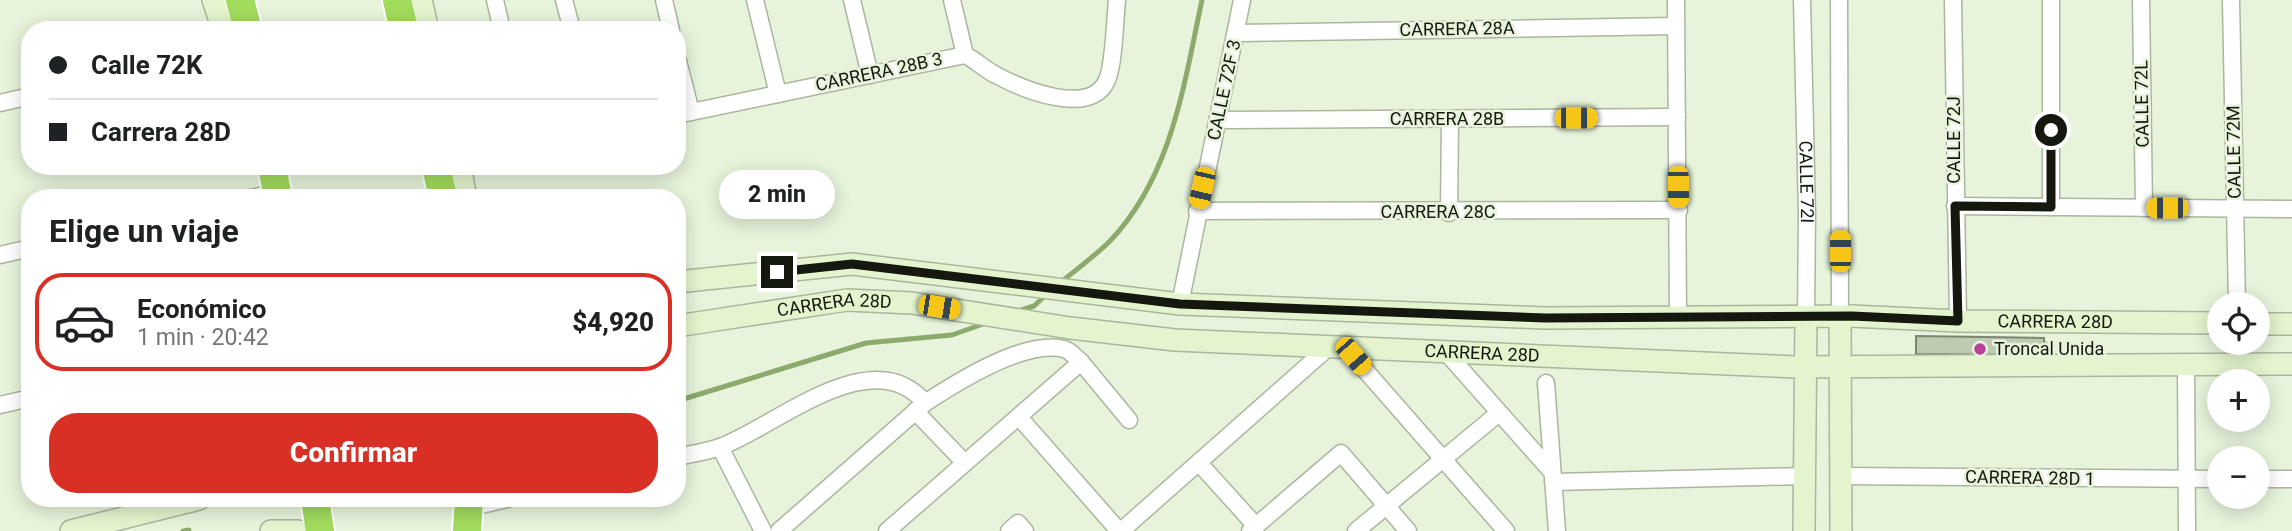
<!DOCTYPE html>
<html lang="es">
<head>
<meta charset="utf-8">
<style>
  :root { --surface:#fff; --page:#f6f6f6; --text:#202124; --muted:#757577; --line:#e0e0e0; --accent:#d93025 }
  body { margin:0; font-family:Roboto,sans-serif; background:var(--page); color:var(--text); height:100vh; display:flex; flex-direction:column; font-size:26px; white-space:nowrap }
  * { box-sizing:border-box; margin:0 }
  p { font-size:23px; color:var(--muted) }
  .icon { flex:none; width:38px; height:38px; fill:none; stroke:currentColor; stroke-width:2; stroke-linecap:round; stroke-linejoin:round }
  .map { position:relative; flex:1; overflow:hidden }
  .details { position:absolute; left:21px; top:189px; width:665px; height:318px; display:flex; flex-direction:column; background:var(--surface); border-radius:28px; box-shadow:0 4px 18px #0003 }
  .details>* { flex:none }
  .hud { position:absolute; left:21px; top:21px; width:665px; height:154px; border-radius:28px; box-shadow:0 4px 18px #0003; display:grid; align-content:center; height:154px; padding:0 28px; background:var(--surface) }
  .controls { position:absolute; left:2207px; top:292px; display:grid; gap:14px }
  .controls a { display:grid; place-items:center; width:63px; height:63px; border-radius:50%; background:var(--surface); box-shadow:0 4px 18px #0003; font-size:35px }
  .end { position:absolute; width:32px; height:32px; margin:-16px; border:9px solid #14180f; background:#fff; box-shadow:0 0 0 4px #fff }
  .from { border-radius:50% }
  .bubble { position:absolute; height:49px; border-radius:24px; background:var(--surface); box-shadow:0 4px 18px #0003; font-size:23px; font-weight:800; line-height:49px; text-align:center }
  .car { position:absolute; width:21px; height:42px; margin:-21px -10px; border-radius:9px; box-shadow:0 0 5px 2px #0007; background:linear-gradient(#f5c518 24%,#345 0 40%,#f5c518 0 76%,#345 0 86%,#f5c518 0) }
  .hud b { display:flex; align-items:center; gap:24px; height:66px; font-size:26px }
  .hud b+b { border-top:2px solid var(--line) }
  .hud i { width:18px; height:18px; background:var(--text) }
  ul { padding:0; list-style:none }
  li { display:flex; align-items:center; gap:21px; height:98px; margin:0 14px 10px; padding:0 14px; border:4px solid transparent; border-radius:28px }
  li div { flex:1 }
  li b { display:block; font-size:26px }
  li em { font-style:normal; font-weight:800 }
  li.active { border-color:var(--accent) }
  li>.icon { width:63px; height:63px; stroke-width:1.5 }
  h2 { padding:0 28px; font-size:32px; line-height:84px }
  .action { display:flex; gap:14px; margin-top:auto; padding:14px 28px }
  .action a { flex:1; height:80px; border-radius:28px; background:var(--accent); color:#fff; font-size:28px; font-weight:800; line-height:80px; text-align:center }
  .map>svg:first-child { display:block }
</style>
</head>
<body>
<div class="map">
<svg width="2292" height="531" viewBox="0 0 2292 531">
  <rect width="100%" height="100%" fill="#e7f4db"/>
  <path fill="#0003" d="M2044,340L2054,346V360L1928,359L1918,353Z"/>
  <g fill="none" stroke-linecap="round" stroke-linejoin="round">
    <path stroke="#8baa6b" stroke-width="5" d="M1061,282C1077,269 1095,256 1110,241C1172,176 1184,84 1202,0
      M1018,311L1034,306L1048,293
      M677,401L866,343L952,335L986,323
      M183,531L189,530"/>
  </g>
  <path fill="#becab2" stroke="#7a866f" stroke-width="2" d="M1916,336L2044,338V355L1916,354Z"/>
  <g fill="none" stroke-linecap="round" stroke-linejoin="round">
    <g stroke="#aab69e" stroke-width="19">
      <g id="street">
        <path d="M495,0L502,30"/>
        <path d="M564,0L572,30"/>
        <path d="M664,0L671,30"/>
        <path d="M755,0L778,94"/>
        <path d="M852,0L870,75"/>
        <path d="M952,0L965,55"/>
        <path d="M1676,0L1678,319"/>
        <path id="s1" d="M1802,0L1807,213L1806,318"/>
        <path d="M1839,0L1840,316"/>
        <path d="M1953,0L1958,321"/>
        <path d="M2051,0V207"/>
        <path d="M2141,0L2144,208"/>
        <path d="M2231,0L2237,304"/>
        <path d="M1237,33L1676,26"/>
        <path d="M677,57L691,112"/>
        <path d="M0,103L30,96"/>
        <path d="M677,115L965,55C976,60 985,70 996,75C1022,89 1091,118 1107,80C1114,65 1115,19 1117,0"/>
        <path d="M1218,120L1677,117"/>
        <path d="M250,198L277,193"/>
        <path d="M1955,206L2292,209"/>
        <path d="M1197,211L1679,210"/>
        <path d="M1449,213L1450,119"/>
        <path d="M0,255L30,248"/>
        <path d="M1180,304L1242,0"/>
        <path d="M1344,346L1506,531"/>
        <path d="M1444,350L1552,472"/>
        <path d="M1081,362L1129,420"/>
        <path d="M2186,365L2187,531"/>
        <path d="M1546,383L1557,531"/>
        <path d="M0,405L30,398"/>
        <path d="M915,411L965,463"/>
        <path d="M1019,417L1119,531"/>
        <path d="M720,447L763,531"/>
        <path d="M677,457C691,454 706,452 720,447C775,427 873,339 925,403C957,382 1025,339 1064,349C1071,351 1076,358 1081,362L887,531"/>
        <path d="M1199,463L1256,526"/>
        <path d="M1840,476L2219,479"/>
        <path d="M2258,479H2292"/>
        <path d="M1553,482L1805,476"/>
        <path d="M468,508L507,499"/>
        <path d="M779,531L925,403"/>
        <path d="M1009,531L1018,523L1025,531"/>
        <path d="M1121,531L1330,346"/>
        <path d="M1250,531L1341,453L1408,531"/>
        <path d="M1356,531L1499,413"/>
      </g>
    </g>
    <g stroke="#aab69e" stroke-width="24">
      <g id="secondary">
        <path d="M213,0L223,30"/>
        <path d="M421,0L428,30"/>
        <path d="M460,166L466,198"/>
        <path id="s2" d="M677,282L852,264L1180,304L1546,318L1851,316L1958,321L2219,323"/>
        <path d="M1840,316L1841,531"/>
        <path d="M2258,324H2292"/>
        <path id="s3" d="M677,326L847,300L912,303L1070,328L1175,340L1797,367L2292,364"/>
        <path d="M71,531L199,499"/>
        <path d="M271,531H298"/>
        <path d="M1804,531L1806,318"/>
      </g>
    </g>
    <g stroke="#fff" stroke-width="32">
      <path id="highway" d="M240,0L248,30
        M397,0L404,30
        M272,166L278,198
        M436,166L443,198
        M315,499L320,531
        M467,531L469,499"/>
    </g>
    <use href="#street" stroke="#fff" stroke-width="16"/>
    <use href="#secondary" stroke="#e3f4ce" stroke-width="21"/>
    <use href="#highway" stroke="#a1db5c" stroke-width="28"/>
  </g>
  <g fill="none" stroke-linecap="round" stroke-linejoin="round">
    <path stroke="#14180f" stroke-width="9" d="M777,272L852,264L1180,304L1546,318L1852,316L1958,321L1955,206L2051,207V130"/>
  </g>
  <circle fill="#b84298" stroke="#e7f4db" stroke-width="2.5" cx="1980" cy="349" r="7"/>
  <g text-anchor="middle" stroke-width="5" stroke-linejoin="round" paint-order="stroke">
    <g font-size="18" fill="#14180f" stroke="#e7f4db">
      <text transform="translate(1457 29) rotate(-1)" y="6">CARRERA 28A</text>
      <text transform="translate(879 72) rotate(-12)" y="6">CARRERA 28B 3</text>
      <text transform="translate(1224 90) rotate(-78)" y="6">CALLE 72F 3</text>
      <text transform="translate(2142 104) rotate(-91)" y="6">CALLE 72L</text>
      <text x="1447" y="125">CARRERA 28B</text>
      <text transform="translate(1954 140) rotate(-90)" y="6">CALLE 72J</text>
      <text transform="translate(2234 152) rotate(-91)" y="6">CALLE 72M</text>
      <text dy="6" stroke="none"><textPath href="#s1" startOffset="182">CALLE 72I</textPath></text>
      <text x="1438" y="218">CARRERA 28C</text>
      <text dy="6" stroke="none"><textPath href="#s3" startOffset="159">CARRERA 28D</textPath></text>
      <text dy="6" stroke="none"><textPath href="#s2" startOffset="1382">CARRERA 28D</textPath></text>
      <text dy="6" stroke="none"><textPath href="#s3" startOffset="810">CARRERA 28D</textPath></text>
      <text transform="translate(2030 478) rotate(1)" y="6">CARRERA 28D 1</text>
    </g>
    <g font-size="18" fill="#14180f" stroke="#e7f4db" text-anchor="start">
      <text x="1994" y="355">Troncal Unida</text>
    </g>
  </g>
</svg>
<div class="controls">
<a><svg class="icon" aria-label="locate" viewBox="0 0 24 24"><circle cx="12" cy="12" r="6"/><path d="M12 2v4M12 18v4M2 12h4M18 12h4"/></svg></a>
<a>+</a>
<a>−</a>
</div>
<i class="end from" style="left:2051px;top:130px"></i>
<i class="end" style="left:777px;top:272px"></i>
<div class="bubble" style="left:719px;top:170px;width:116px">2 min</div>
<i class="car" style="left:1576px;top:118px;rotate:90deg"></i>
<i class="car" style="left:1678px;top:187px;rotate:179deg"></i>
<i class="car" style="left:1202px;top:188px;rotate:193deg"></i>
<i class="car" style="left:2167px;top:208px;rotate:270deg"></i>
<i class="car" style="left:1840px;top:251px;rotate:0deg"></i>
<i class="car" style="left:939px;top:307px;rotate:99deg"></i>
<i class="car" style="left:1353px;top:356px;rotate:139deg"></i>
<div class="hud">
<b><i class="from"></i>Calle 72K</b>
<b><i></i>Carrera 28D</b>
</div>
<section class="details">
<h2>Elige un viaje</h2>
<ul>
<li class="active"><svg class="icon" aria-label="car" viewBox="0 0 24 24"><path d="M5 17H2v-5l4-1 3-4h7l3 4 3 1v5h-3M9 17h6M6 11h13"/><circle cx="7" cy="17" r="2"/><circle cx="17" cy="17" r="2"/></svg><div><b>Económico</b><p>1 min · 20:42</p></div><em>$4,920</em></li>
</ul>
<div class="action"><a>Confirmar</a></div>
</section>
</div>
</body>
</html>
